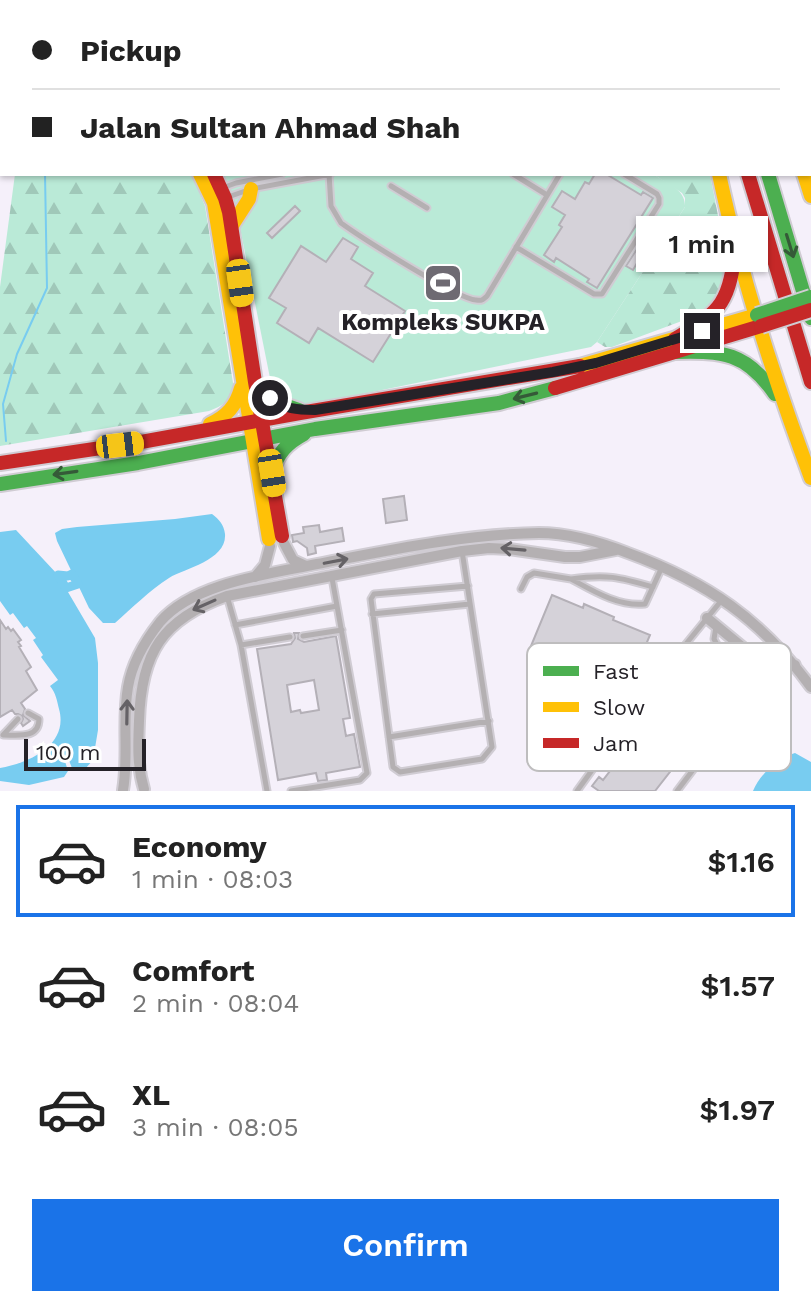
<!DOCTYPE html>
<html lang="en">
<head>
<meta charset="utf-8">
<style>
  :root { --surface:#fff; --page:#f6f6f6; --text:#222; --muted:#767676; --line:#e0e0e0; --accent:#1a73e8 }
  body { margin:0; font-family:"Work Sans",sans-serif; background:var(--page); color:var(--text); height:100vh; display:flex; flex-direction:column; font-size:30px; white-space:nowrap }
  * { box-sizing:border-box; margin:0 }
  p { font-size:26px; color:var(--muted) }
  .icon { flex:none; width:44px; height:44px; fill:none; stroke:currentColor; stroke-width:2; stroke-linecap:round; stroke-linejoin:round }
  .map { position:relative; height:791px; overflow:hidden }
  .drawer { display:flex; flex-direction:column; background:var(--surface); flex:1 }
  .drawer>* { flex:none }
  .hud { position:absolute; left:0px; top:0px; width:812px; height:176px; box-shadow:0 2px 6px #0004; display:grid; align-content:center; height:176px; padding:0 32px; background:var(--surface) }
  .scale { position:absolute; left:24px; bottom:20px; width:122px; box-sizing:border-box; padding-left:8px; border:4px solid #252228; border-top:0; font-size:22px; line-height:28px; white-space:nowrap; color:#252228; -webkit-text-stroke:6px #fff; paint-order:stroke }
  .end { position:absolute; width:36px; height:36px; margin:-18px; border:10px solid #252228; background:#fff; box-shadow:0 0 0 4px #fff }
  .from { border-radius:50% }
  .bubble { position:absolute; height:56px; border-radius:0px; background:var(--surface); box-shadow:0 2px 6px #0004; font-size:26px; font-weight:600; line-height:56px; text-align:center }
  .car { position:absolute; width:24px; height:48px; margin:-24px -12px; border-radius:10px; box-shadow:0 0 6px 2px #0007; background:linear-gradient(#f5c518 24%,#345 0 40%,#f5c518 0 76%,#345 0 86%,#f5c518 0) }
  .hud b { display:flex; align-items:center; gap:28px; height:76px; font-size:30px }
  .hud b+b { border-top:2px solid var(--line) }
  .hud i { width:20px; height:20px; background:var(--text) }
  ul { padding:14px 0 0; list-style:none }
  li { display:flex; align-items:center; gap:24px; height:112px; margin:0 16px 12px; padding:0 16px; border:4px solid transparent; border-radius:0px }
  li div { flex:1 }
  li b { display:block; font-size:30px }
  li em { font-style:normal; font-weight:600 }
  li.selected { border-color:var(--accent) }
  li>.icon { width:72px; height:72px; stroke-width:1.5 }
  .cta { display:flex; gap:16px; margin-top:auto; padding:16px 32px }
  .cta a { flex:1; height:92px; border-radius:0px; background:var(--accent); color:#fff; font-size:32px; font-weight:600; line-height:92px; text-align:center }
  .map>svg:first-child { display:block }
</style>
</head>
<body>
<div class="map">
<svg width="811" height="791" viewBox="0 0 811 791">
  <defs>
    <pattern id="forest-firs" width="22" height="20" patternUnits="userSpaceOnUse" patternTransform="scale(2)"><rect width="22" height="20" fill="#baead7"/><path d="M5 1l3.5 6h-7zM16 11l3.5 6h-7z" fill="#a0c8b9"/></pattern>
  </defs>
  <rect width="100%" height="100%" fill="#f5f0fa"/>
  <path fill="#baead7" d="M202,0H484L487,2H201Z
    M221,174H653C666,183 686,189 685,207L597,342L591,347L309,405C289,404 280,394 270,378L239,223Z"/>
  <path fill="url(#forest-firs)" d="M15,174H192L205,206L233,383C234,399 223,406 209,411L0,446V287Z
    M653,174H710L726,257L722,286L710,304L698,315L612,347H605L597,342L685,207V198L682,193Z"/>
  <path fill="#78ccf0" d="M212,514C219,519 224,525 225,534C227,560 186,568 169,578C150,590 132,608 115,623H103L89,608L57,541L55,533L62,529L77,527L175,519Z
    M16,530L58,575L95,638L98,663V730L93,760L85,769L76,770L72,768L68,758H64L68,771L64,777L29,785L0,781V768C29,763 69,745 59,709C57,701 56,693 50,686L58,680L41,657L43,655L33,640L36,638L27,626L24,628L13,613L10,615L0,601V532Z
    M795,753L811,762V791H753C760,774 778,758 795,753Z"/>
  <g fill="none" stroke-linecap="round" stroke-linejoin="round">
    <path stroke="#78ccf0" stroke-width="2" d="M47,0L48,2
      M6,441L3,404L17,354L47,288L45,174"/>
    <path stroke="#78ccf0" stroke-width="9" d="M72,574L78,584L66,588L58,575L68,576Z"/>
  </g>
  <path fill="#d5d2d9" stroke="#b4b0b7" stroke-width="2" fill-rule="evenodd" d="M595,174H606L641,195L643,192L653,198L597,288L587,282L589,279L556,258L554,262L544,255L562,227L559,225L565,215L552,207L562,191L575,199L585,182L589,184Z
    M295,206L300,211L272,238L267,233Z
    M343,238L358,247L351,259L373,273L365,286L405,311L373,362L318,328L309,343L277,323L286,308L269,298L301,246L326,262Z
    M644,238L650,241L633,270L626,266Z
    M404,496L407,520L386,523L383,499Z
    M319,525L320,532L342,528L344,541L315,546L316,553L308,555L307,548L297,541L293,542L292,535L304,533L303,527Z
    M552,595L583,608L584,604L614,617L613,620L650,635L629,685L588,669L586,673L564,664L566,660L531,646Z
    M0,620L6,629L8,627L11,631L13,629L21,640L18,642L21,646L19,647L31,667L26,671L37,690L21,703L25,709L23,715L30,721L23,726L21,723L23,719L22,716L18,714H15L12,710L0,717Z
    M294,633H299L298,639L304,642L336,636L350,718L343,719L346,736L354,734L360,767L326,773L327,780L318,781L316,773L278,780L257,649L291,644L295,638ZM314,680L319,710L301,713L300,710L291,712L287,685Z
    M724,645L740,657H733L731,664L745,676L655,791H599L592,786L599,777L603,780L643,728L640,726L646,719L642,716L659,694L666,699L707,646L721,655L725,652Z"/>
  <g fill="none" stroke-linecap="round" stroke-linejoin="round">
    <g stroke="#d0ccd3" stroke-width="9">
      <path id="lane" d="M409,0L412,2
        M460,0H464
        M226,2L227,0
        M378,2L379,0
        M0,16L2,17
        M0,117L2,118
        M329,174L331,206L341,223C359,236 459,300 476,300C483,301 482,300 487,296L560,174
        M513,174L547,195
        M391,186L427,208
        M222,188L236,183L282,174
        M228,197L251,189L331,174
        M516,247L594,294H602L659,204V198L657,194L624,174
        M462,551L492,747L482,759L400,772L393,767L371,599L374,594L468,586
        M653,587C619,577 606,574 571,579C593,591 619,607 645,604L662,567
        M521,589L527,577L534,573L571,579
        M227,596L241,645L267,791
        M372,614L470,604
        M235,625L337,606
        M716,627L714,639L720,650
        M303,636L342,630
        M241,645L290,637
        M736,662L748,666L761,662
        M546,672L635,711
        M18,719L3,735C18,735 39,739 39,719L28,713
        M389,737L489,721
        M291,791L360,780L367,773L332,578
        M577,791L663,672L721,601
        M677,791L768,671"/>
    </g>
    <g stroke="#d0ccd3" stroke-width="14">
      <path id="street" d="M11,0V2
        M769,0L770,2
        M0,64L2,65
        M810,129L811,130
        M0,163H2
        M284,543L293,560L306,566
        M255,577L265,565L270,546
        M707,618L769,669L795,665
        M144,789C137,766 138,745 139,721C141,653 162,619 227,596L462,551L489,548L509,549L565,557H580L616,550
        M123,790C129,756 122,721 128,687C132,663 145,641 160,622C193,583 269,574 317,564C390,550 465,534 539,533C570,533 600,542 628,553C707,582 761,619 811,687"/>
    </g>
    <g stroke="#d0ccd3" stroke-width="18">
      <path id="fast" d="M87,0L90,2
        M768,174L811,318
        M675,352C723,351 746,352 775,394
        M258,384L276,402L299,410
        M272,471C278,453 287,443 304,434
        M0,484L138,463L315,429L499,403L555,388"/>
    </g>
    <g stroke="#d0ccd3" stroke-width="18">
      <path id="slow" d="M107,0L110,2
        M728,0L729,2
        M200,174L214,203L269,539
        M719,174C741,277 774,379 811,478
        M804,174L811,196
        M231,227L249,199L251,189
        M580,366L757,315
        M210,424C227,416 236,406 241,388"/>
    </g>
    <g stroke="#d0ccd3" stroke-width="18">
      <path id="jam" d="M695,0L696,2
        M214,174L225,198L229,212L255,382L282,536
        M748,174L811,382
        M675,339C715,315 730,305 734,256
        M555,388L761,326
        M0,463L141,442L300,413L580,366"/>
    </g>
    <use href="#lane" stroke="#b4b0b2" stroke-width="5"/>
    <use href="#street" stroke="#b4b0b2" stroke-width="10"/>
    <use href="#fast" stroke="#4caf50" stroke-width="14"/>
    <use href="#slow" stroke="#ffc107" stroke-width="14"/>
    <use href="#jam" stroke="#c62828" stroke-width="14"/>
    <g stroke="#d0ccd3" stroke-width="18" stroke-linecap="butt">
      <path id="fast-bridge" d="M757,315L811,297"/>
    </g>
    <g stroke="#d0ccd3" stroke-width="18" stroke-linecap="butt">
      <path id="jam-bridge" d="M761,326L811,310"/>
    </g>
    <use href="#fast-bridge" stroke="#4caf50" stroke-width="14"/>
    <use href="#jam-bridge" stroke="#c62828" stroke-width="14"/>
  </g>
  <defs><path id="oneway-shaft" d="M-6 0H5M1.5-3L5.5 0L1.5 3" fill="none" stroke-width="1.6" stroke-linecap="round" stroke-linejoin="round" transform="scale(2)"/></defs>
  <g stroke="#355a38">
    <use href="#oneway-shaft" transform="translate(790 246) rotate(73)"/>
    <use href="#oneway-shaft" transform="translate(525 396) rotate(166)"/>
    <use href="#oneway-shaft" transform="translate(65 473) rotate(172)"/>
  </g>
  <g stroke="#656266">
    <use href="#oneway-shaft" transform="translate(513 549) rotate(-175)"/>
    <use href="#oneway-shaft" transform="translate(336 561) rotate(-11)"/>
    <use href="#oneway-shaft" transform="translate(204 605) rotate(156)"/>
    <use href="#oneway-shaft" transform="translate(127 712) rotate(-89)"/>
  </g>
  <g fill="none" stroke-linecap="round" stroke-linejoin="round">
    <path stroke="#252228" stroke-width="10" d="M270,398C284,409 298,410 315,410L553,372L596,363L702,331"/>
  </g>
  <defs>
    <g id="stadium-square" transform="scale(2)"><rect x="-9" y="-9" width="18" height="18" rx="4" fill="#6e6a72" stroke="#fff"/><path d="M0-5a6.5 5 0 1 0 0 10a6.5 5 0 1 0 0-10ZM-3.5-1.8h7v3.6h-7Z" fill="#fff"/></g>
  </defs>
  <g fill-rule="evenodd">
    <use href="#stadium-square" x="443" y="283"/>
  </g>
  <g text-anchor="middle" stroke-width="8" stroke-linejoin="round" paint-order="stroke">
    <g font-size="24" font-weight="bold" fill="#252228" stroke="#fff">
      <text x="443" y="330">Kompleks SUKPA</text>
    </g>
  </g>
  <rect x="527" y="643" width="264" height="128" rx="12" fill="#fff" stroke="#bebdbe" stroke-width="2"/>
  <rect x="543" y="666" width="36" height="10" fill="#4caf50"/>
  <rect x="543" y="702" width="36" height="10" fill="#ffc107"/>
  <rect x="543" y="738" width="36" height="10" fill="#c62828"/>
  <g font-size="22" fill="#252228">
    <text x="593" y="679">Fast</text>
    <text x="593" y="715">Slow</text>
    <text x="593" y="751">Jam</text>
  </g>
</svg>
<div class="scale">100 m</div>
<i class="end from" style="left:270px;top:398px"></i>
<i class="end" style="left:702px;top:331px"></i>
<div class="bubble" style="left:636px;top:216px;width:132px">1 min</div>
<i class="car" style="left:240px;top:283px;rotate:172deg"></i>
<i class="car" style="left:120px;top:445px;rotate:83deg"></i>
<i class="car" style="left:272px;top:473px;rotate:171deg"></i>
<div class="hud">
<b><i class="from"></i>Pickup</b>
<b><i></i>Jalan Sultan Ahmad Shah</b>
</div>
</div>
<section class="drawer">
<ul>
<li class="selected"><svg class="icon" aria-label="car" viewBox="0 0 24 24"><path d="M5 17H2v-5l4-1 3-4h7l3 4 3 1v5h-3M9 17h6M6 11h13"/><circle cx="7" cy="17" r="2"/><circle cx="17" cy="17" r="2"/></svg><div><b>Economy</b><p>1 min · 08:03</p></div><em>$1.16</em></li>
<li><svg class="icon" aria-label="car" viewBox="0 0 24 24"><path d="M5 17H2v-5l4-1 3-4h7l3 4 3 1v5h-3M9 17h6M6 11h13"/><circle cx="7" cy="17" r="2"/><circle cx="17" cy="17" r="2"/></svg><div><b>Comfort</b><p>2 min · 08:04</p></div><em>$1.57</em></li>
<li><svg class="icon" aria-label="car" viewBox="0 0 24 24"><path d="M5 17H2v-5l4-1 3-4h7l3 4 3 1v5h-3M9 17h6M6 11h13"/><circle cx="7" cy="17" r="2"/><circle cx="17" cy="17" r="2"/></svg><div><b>XL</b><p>3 min · 08:05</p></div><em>$1.97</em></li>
</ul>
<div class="cta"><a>Confirm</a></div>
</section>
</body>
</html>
